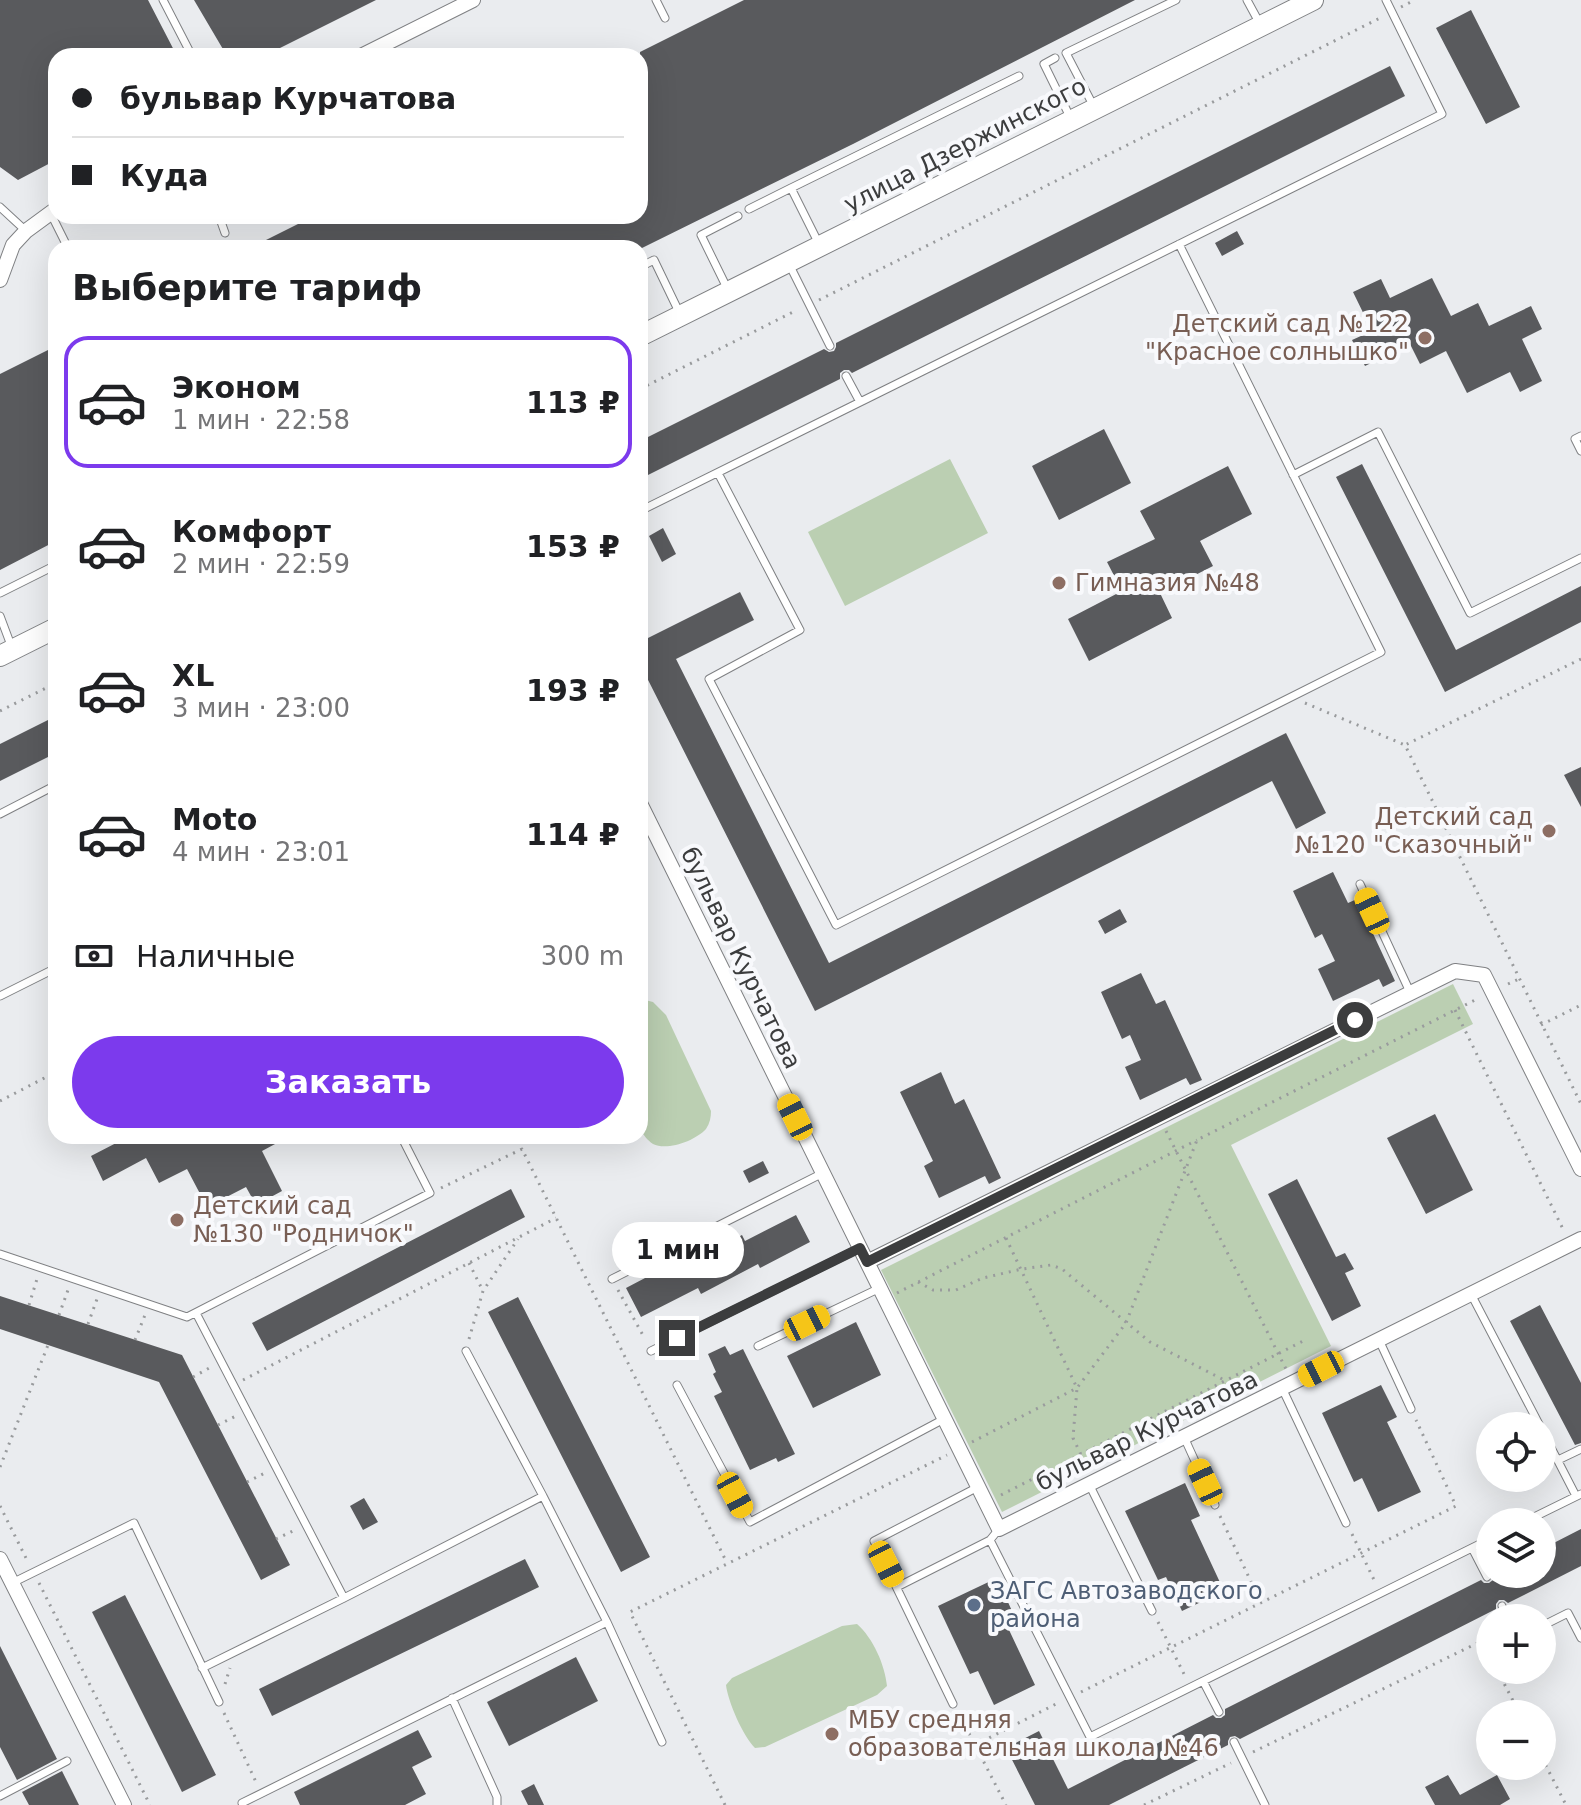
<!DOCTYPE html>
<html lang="ru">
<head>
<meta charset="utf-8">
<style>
  :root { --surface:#fff; --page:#f2f2f2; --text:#202124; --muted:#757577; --line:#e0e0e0; --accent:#7c3aed }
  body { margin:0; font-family:"DejaVu Sans",sans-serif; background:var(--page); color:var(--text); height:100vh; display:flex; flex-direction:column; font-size:30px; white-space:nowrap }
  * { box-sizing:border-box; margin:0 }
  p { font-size:26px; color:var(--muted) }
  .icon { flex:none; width:44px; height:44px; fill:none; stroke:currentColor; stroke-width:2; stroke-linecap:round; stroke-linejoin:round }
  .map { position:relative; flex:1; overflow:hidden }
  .sheet { position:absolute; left:48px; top:240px; width:600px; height:904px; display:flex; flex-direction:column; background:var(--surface); border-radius:24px; box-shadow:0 8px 32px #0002 }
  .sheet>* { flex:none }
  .banner { position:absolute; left:48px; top:48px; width:600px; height:176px; border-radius:24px; box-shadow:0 8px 32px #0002; display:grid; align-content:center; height:176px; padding:0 24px; background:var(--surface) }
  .fabs { position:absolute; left:1476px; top:1412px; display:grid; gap:16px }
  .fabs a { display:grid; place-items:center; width:80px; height:80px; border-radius:50%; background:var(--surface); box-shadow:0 8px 32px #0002; font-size:40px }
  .end { position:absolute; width:36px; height:36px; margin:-18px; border:10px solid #3c3d3e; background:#fff; box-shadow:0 0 0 4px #fff }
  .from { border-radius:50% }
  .bubble { position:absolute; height:56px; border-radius:28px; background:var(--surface); box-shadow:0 8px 32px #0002; font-size:26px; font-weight:600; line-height:56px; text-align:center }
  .car { position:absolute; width:24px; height:48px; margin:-24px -12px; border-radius:10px; box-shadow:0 0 6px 2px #0007; background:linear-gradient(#f5c518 24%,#345 0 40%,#f5c518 0 76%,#345 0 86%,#f5c518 0) }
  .banner b { display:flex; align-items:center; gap:28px; height:76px; font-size:30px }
  .banner b+b { border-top:2px solid var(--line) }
  .banner i { width:20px; height:20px; background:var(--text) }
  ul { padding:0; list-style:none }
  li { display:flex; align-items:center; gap:24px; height:132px; margin:0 16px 12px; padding:0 8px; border:4px solid transparent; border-radius:24px }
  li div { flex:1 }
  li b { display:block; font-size:30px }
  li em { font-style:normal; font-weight:600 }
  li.on { border-color:var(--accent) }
  li>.icon { width:72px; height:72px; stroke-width:1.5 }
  h2 { padding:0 24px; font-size:36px; line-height:96px }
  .pay { display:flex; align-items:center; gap:20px; height:88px; padding:0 24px; font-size:30px }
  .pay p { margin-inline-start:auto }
  .button { display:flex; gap:16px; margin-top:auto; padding:16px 24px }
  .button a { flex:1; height:92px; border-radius:48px; background:var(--accent); color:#fff; font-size:32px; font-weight:600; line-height:92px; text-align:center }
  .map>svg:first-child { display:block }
</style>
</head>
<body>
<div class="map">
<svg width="1581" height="1805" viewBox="0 0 1581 1805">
  <rect width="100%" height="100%" fill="#eaecef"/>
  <path fill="#bbcfb2" d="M950,459L988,533L845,606L808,532Z
    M1453,984L1473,1024L1231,1145L1331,1346L1002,1512L881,1270Z
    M645,1000L653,1002L666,1015L711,1111C711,1117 710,1123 706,1129C695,1141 667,1151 653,1144C647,1140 644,1135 640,1130V1002Z
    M857,1624C873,1638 885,1665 887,1686L877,1695L765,1747L755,1748C743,1736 728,1702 726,1685L732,1678L842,1626Z"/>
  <path fill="#595a5d" d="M0,0H148L177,56H56V160L18,180L0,167Z
    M194,0H376L264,56H227Z
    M744,0H1135L853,144L642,248H250L314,216H640V52Z
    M1471,10L1520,107L1486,124L1436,28Z
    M1390,66L1405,96L852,373L849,370H844L840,373V379L640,479V441L824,349L829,352L834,351L836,347V343Z
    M1237,231L1244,244L1222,256L1215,243Z
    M1432,278L1451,316L1478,303L1489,326L1531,306L1542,329L1522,339L1542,381L1520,392L1510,372L1467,393L1446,351L1420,364L1410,344L1365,366L1352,340L1372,331L1353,292L1381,279L1390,298Z
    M56,346V541L0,570V374Z
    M1104,429L1131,483L1059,520L1032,466Z
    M1362,464L1456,650L1581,586V622L1445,692L1336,477Z
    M1228,466L1252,514L1200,541L1213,566L1160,593L1172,618L1089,661L1068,619L1122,591L1107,562L1155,539L1140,511Z
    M663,528L676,554L662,562L649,536Z
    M740,592L754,620L676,659L829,963L1286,733L1326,813L1296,829L1272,781L815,1011L640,664V642Z
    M56,716V753L0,781V744Z
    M1581,767V807L1564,775Z
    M1333,872L1348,903L1357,899L1395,981L1383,987L1379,979L1333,1001L1318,969L1335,961L1322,934L1315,938L1293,891Z
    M1120,909L1127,922L1105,934L1098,921Z
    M1141,973L1156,1004L1165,1000L1202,1080L1190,1085L1186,1078L1140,1100L1125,1067L1141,1060L1130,1035L1122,1039L1101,992Z
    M941,1072L955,1104L964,1099L1001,1178L989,1184L985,1176L939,1198L924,1166L933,1161L900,1092Z
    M1435,1114L1473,1190L1426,1214L1387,1138Z
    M117,1136H169L173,1143L188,1136H290L262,1151L282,1191L256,1205L246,1187L207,1207L187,1169L159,1183L146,1158L103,1181L91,1156L120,1141Z
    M763,1161L769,1173L749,1183L743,1171Z
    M1297,1179L1336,1257L1345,1253L1354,1269L1345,1273L1361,1306L1332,1321L1268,1194Z
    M511,1189L525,1217L267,1351L252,1323Z
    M796,1215L810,1242L760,1268L758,1264L701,1294L698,1288L641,1317L626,1288L685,1257L688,1263L742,1235L745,1241Z
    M0,1296L182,1355L290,1565L261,1580L159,1382L0,1329Z
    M518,1297L650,1557L621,1572L488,1312Z
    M1540,1305L1581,1383V1443L1575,1445L1510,1321Z
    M856,1322L881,1375L813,1408L787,1356Z
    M725,1346L730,1355L743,1349L795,1454L778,1462L776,1458L750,1470L714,1396L722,1392L713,1374L716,1372L708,1354Z
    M1381,1385L1397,1417L1387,1422L1421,1492L1378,1512L1362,1478L1354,1482L1322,1413Z
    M1185,1483L1200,1516L1191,1520L1224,1591L1182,1611L1166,1577L1158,1580L1125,1511Z
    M364,1498L378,1522L363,1530L350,1506Z
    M1581,1529V1566L1508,1603L1504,1600H1499L1496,1604V1609L1240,1739L1235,1736L1230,1737L1228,1741V1745L1109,1805H1035L1006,1748L1039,1731L1068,1789L1213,1715L1216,1718H1221L1225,1715V1709L1481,1580L1484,1583H1489L1493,1580V1574H1542V1549Z
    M525,1559L539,1587L272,1716L259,1689Z
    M997,1578L1012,1611L1002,1615L1035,1685L994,1705L978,1671L970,1674L938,1606Z
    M125,1595L216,1775L182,1792L92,1612Z
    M0,1646L57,1759L17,1780L0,1747Z
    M576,1657L598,1701L509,1746L487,1702Z
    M418,1730L432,1757L412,1767L426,1794L405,1805H300L294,1792Z
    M62,1771L79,1805H29L22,1792Z
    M1448,1775L1460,1795L1497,1775L1510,1799L1500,1805H1435L1425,1787Z
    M534,1784L544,1805H528L521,1791Z"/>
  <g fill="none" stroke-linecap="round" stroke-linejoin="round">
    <g stroke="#7f8083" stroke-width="9">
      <path id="lane" d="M163,0L192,56
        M656,0L665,18
        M1247,0L1260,24
        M1055,58L1044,64L1071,119
        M1094,107L1066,53L1176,0
        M0,207L26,231
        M749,209L791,188
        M51,214L68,248
        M219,216L225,233
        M819,244L791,188L1019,76
        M790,266L830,346
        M640,267L654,260L680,314
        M728,290L701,235L738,216
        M640,314L647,330
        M846,376L860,402
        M1581,436L1575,439L1581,451
        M718,473L800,630L709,679L836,925L1381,652L1179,244
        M1293,475L1378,432L1470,613L1581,558
        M640,511L1442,114L1386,0
        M0,593L56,565
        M0,616L12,648
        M0,814L56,785
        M1360,884L1410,992
        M0,996L56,968
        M0,1254L187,1317L430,1193L401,1136
        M612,1279L823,1173
        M1471,1294L1540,1426
        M196,1313L344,1598
        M1379,1340L1411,1409
        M758,1346L880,1288
        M651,1351L860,1248
        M677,1385L750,1522L944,1419
        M1282,1388L1346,1523
        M1542,1430L1576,1496
        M1184,1437L1215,1505
        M1558,1460L1581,1449
        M1089,1484L1152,1611
        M1524,1522L1581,1494
        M990,1540L1090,1737L1490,1539
        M1472,1548L1487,1577
        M12,1583L134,1523L219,1702
        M897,1587L990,1540L999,1529
        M1502,1606L1507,1618
        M607,1622L662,1742
        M1542,1626L1568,1613L1581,1638
        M202,1668L344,1598L543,1496L466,1351
        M1203,1681L1219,1712
        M452,1698L497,1797V1805
        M953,1704L874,1541L978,1487
        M1234,1742L1265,1805
        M0,1796L67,1761
        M243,1805L242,1803L607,1622L543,1496"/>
    </g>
    <g stroke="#7f8083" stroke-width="16">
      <path id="street" d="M361,56L473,0
        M0,280L13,245L26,231L56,209
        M640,803L999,1529L1581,1239
        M867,1262L1455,971L1484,975L1581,1169
        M0,1559L124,1805"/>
    </g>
    <g stroke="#7f8083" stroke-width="22">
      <path id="secondary" d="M640,336L1313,0
        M0,656L56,628"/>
    </g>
    <path stroke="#999b9d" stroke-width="3" stroke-dasharray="2 6" stroke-linecap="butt" d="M1401,7L1415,0
      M819,300L1380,18
      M640,389L797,310
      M1581,659L1405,745L1581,1104
      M1305,703L1405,745
      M0,711L56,683
      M1508,984L1519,979
      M1455,1010L1563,1229
      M1541,1025L1581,1005
      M0,1101L56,1072
      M1166,1131L1287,1371
      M441,1188L522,1149L727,1563
      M1006,1238L1077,1388L1073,1438L1087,1467
      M469,1263L483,1291
      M918,1282L933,1290H956L983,1278L1022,1269L1051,1265L1062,1269L1150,1342L1226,1381L1233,1393
      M618,1290L645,1339
      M897,1293L1197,1140
      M29,1305L37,1279
      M59,1315L68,1290
      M88,1324L97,1299
      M469,1339L483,1291L518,1239
      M135,1340L145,1315
      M193,1377L211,1367
      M243,1380L556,1218
      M218,1425L236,1416
      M972,1442L1077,1388L1126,1323L1197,1140L1479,998
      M0,1467L48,1345
      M247,1482L265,1473
      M1001,1495L1307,1339
      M0,1506L28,1562
      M1220,1516L1261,1603
      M1352,1534L1376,1584
      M276,1539L295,1530
      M39,1583L150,1805
      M1158,1622L1185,1676
      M1482,1640L1490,1655
      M1497,1670L1520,1714
      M225,1684L230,1668
      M1081,1692L1456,1506L1416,1420
      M958,1712L1006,1805
      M224,1713L256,1782
      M975,1745L1060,1702
      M1253,1752L1490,1637
      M1542,1758L1566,1805
      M725,1805L630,1612L947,1455
      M1144,1805L1231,1763"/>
    <use href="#lane" stroke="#fff" stroke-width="7"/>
    <use href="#street" stroke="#fff" stroke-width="14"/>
    <use href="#secondary" stroke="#fff" stroke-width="20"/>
  </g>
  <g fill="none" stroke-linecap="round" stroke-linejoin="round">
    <path stroke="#3c3d3e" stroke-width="10" d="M677,1338L860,1248L867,1262L1355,1020"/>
  </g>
  <g fill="#8d6e63" stroke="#f8f9fc" stroke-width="3">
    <circle cx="1425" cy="338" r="8"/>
    <circle cx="1059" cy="583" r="8"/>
    <circle cx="1549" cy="831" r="8"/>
    <circle cx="177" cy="1220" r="8"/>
    <circle cx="832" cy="1734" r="8"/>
  </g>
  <circle fill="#5c6f8a" stroke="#f8f9fc" stroke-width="3" cx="974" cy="1605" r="8"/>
  <g text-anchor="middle" stroke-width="8" stroke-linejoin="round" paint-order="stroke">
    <g font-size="24" fill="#3c3d3e" stroke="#f8f9fc">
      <text transform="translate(965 145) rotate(-27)" y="8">улица Дзержинского</text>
      <text transform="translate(741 958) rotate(64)" y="8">бульвар Курчатова</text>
      <text transform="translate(1147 1431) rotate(-26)" y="8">бульвар Курчатова</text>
    </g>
    <g font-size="24" fill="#785e54" stroke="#f8f9fc" text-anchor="start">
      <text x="1409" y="332" text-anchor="end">Детский сад №122<tspan x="1409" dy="28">"Красное солнышко"</tspan></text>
      <text x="1075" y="591">Гимназия №48</text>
      <text x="1533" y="825" text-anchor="end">Детский сад<tspan x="1533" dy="28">№120 "Сказочный"</tspan></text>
      <text x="193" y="1214">Детский сад<tspan x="193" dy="28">№130 "Родничок"</tspan></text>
      <text x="848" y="1728">МБУ средняя<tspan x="848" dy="28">образовательная школа №46</tspan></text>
    </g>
    <g font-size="24" fill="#4e5e75" stroke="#f8f9fc" text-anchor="start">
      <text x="990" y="1599">ЗАГС Автозаводского<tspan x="990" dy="28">района</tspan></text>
    </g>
  </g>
</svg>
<div class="fabs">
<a><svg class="icon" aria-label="locate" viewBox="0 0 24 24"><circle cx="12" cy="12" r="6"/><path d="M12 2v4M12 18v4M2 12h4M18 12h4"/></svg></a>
<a><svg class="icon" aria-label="layers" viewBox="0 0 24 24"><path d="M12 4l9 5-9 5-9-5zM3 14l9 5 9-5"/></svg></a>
<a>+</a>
<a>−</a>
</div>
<i class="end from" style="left:1355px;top:1020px"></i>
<i class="end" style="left:677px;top:1338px"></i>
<div class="bubble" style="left:612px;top:1222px;width:132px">1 мин</div>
<i class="car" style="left:1372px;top:911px;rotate:335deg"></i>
<i class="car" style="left:795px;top:1117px;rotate:334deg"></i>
<i class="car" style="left:807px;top:1323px;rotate:64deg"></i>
<i class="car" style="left:1321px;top:1369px;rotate:243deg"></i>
<i class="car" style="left:1205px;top:1482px;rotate:335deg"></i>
<i class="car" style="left:735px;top:1495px;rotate:152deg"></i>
<i class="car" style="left:886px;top:1564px;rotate:153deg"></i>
<div class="banner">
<b><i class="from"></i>бульвар Курчатова</b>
<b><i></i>Куда</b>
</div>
<section class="sheet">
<h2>Выберите тариф</h2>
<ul>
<li class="on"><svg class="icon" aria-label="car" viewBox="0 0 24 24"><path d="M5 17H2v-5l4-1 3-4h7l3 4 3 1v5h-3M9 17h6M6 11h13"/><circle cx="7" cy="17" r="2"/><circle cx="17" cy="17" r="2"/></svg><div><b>Эконом</b><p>1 мин · 22:58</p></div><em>113 ₽</em></li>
<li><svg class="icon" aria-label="car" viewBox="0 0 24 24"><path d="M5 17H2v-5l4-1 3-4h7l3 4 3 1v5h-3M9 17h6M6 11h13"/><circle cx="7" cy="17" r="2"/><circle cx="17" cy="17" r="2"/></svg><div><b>Комфорт</b><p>2 мин · 22:59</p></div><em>153 ₽</em></li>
<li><svg class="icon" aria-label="car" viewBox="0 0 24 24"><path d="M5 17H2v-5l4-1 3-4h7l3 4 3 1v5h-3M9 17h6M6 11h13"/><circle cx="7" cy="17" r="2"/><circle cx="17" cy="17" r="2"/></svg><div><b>XL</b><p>3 мин · 23:00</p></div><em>193 ₽</em></li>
<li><svg class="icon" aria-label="car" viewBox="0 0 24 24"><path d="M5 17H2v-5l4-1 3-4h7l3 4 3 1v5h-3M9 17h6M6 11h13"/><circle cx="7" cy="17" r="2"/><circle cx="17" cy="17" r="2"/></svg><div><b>Moto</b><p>4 мин · 23:01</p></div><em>114 ₽</em></li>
</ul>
<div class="pay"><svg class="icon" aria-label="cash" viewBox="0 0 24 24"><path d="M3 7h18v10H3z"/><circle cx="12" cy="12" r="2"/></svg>Наличные<p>300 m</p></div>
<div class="button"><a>Заказать</a></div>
</section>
</div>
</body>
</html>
